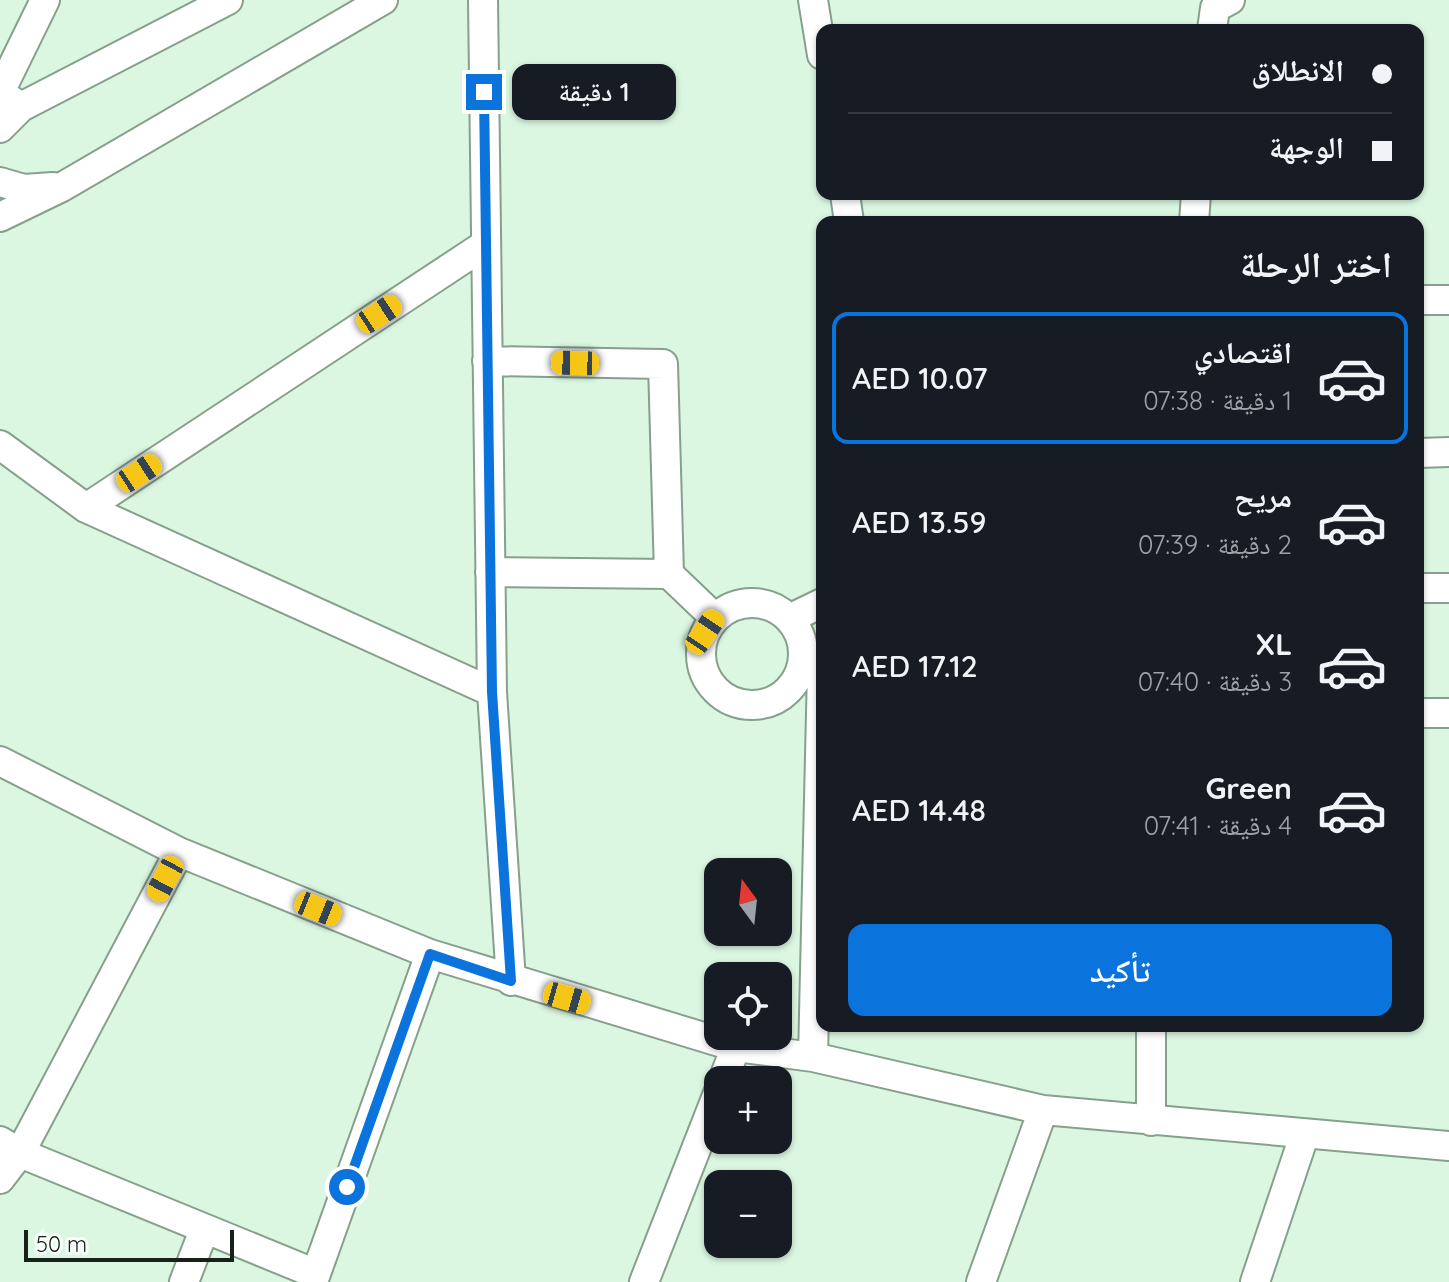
<!DOCTYPE html>
<html lang="ar">
<head>
<meta charset="utf-8">
<style>
  :root { --surface:#171b24; --page:#242831; --text:#f1f3f6; --muted:#9ea1a6; --line:#363941; --accent:#0b74dc }
  body { margin:0; font-family:Quicksand,"Noto Naskh Arabic",sans-serif; background:var(--page); color:var(--text); direction:rtl; height:100vh; display:flex; flex-direction:column; font-size:30px; white-space:nowrap }
  * { box-sizing:border-box; margin:0 }
  p { font-size:26px; color:var(--muted) }
  .icon { flex:none; width:44px; height:44px; fill:none; stroke:currentColor; stroke-width:2; stroke-linecap:round; stroke-linejoin:round }
  .map { position:relative; flex:1; overflow:hidden; direction:ltr }
  .panel { position:absolute; left:816px; top:216px; width:608px; height:816px; display:flex; flex-direction:column; background:var(--surface); border-radius:16px; box-shadow:0 2px 6px #0004; direction:rtl }
  .panel>* { flex:none }
  .hud { position:absolute; left:816px; top:24px; width:608px; height:176px; border-radius:16px; box-shadow:0 2px 6px #0004; direction:rtl; display:grid; align-content:center; height:176px; padding:0 32px; background:var(--surface) }
  .needle { width:52px; rotate:345deg }
  .controls { position:absolute; left:704px; top:858px; display:grid; gap:16px }
  .controls a { display:grid; place-items:center; width:88px; height:88px; border-radius:16px; background:var(--surface); box-shadow:0 2px 6px #0004; font-size:40px }
  .scale { position:absolute; left:24px; bottom:20px; width:210px; box-sizing:border-box; padding-left:8px; border:4px solid #172119; border-top:0; font-size:22px; line-height:28px; white-space:nowrap; color:#172119; -webkit-text-stroke:6px #f8fef9; paint-order:stroke }
  .end { position:absolute; width:36px; height:36px; margin:-18px; border:10px solid #0b74dc; background:#fff; box-shadow:0 0 0 4px #fff }
  .from { border-radius:50% }
  .bubble { position:absolute; height:56px; border-radius:16px; background:var(--surface); box-shadow:0 2px 6px #0004; font-size:26px; font-weight:600; line-height:56px; text-align:center; direction:rtl }
  .car { position:absolute; width:24px; height:48px; margin:-24px -12px; border-radius:10px; box-shadow:0 0 6px 2px #0007; background:linear-gradient(#f5c518 24%,#345 0 40%,#f5c518 0 76%,#345 0 86%,#f5c518 0) }
  .hud b { display:flex; align-items:center; gap:28px; height:76px; font-size:30px }
  .hud b+b { border-top:2px solid var(--line) }
  .hud i { width:20px; height:20px; background:var(--text) }
  ul { padding:0; list-style:none }
  li { display:flex; align-items:center; gap:24px; height:132px; margin:0 16px 12px; padding:0 16px; border:4px solid transparent; border-radius:16px }
  li div { flex:1 }
  li b { display:block; font-size:30px }
  li em { font-style:normal; font-weight:600 }
  li.active { border-color:var(--accent) }
  li>.icon { width:72px; height:72px; stroke-width:1.5 }
  h2 { padding:0 32px; font-size:36px; line-height:96px }
  .cta { display:flex; gap:16px; margin-top:auto; padding:16px 32px }
  .cta a { flex:1; height:92px; border-radius:16px; background:var(--accent); color:#fff; font-size:32px; font-weight:600; line-height:92px; text-align:center }
  .map>svg:first-child { display:block }
</style>
</head>
<body>
<div class="map">
<svg width="1449" height="1282" viewBox="0 0 1449 1282">
  <rect width="100%" height="100%" fill="#dbf7e2"/>
  <g fill="none" stroke-linecap="round" stroke-linejoin="round">
    <g stroke="#86a08c" stroke-width="32">
      <path id="minor" d="M483,0L492,692L511,981
        M813,0L822,55
        M1212,30L1215,8L1230,0
        M0,92L45,0
        M0,93L21,107L228,0
        M0,128L21,107
        M0,182L24,189L53,187
        M845,194L849,222
        M0,217L62,187L383,0
        M1194,222L1196,194
        M1418,300H1449
        M487,361L663,364L669,574L490,572
        M0,445L86,508L492,692
        M1418,453L1449,452
        M86,508L486,244
        M669,574L715,618
        M1418,588H1449
        M701 654a51 51 0 1 1 102 0a51 51 0 1 1-102 0Z
        M789,619L822,603
        M1418,713H1449
        M0,761L179,852L430,954L736,1047L813,1057L1043,1110L1449,1146
        M1151,1026V1121
        M813,1057L822,670
        M723,1080L736,1047
        M0,1141L20,1153L316,1274
        M0,1179L20,1153L179,852
        M184,1282L204,1230
        M313,1282L430,954
        M644,1282L718,1093
        M981,1282L1043,1110
        M1255,1282L1304,1136"/>
    </g>
    <use href="#minor" stroke="#fff" stroke-width="28"/>
  </g>
  <g fill="none" stroke-linecap="round" stroke-linejoin="round">
    <path stroke="#0b74dc" stroke-width="10" d="M347,1187L430,954L511,981L492,692L484,92"/>
  </g>
</svg>
<div class="controls">
<a><svg class="needle" viewBox="-14 -14 28 28"><path d="M0-13l5 13h-10z" fill="#e53935"/><path d="M0 13l5-13h-10z" fill="#9ea1a6"/></svg></a>
<a><svg class="icon" aria-label="locate" viewBox="0 0 24 24"><circle cx="12" cy="12" r="6"/><path d="M12 2v4M12 18v4M2 12h4M18 12h4"/></svg></a>
<a>+</a>
<a>−</a>
</div>
<div class="scale">50 m</div>
<i class="end from" style="left:347px;top:1187px"></i>
<i class="end" style="left:484px;top:92px"></i>
<div class="bubble" style="left:512px;top:64px;width:164px">1 دقيقة</div>
<i class="car" style="left:379px;top:314px;rotate:57deg"></i>
<i class="car" style="left:575px;top:363px;rotate:271deg"></i>
<i class="car" style="left:139px;top:473px;rotate:57deg"></i>
<i class="car" style="left:705px;top:632px;rotate:34deg"></i>
<i class="car" style="left:165px;top:879px;rotate:208deg"></i>
<i class="car" style="left:318px;top:909px;rotate:112deg"></i>
<i class="car" style="left:567px;top:998px;rotate:106deg"></i>
<div class="hud">
<b><i class="from"></i>الانطلاق</b>
<b><i></i>الوجهة</b>
</div>
<section class="panel">
<h2>اختر الرحلة</h2>
<ul>
<li class="active"><svg class="icon" aria-label="car" viewBox="0 0 24 24"><path d="M5 17H2v-5l4-1 3-4h7l3 4 3 1v5h-3M9 17h6M6 11h13"/><circle cx="7" cy="17" r="2"/><circle cx="17" cy="17" r="2"/></svg><div><b>اقتصادي</b><p>1 دقيقة · 07:38</p></div><em>AED 10.07</em></li>
<li><svg class="icon" aria-label="car" viewBox="0 0 24 24"><path d="M5 17H2v-5l4-1 3-4h7l3 4 3 1v5h-3M9 17h6M6 11h13"/><circle cx="7" cy="17" r="2"/><circle cx="17" cy="17" r="2"/></svg><div><b>مريح</b><p>2 دقيقة · 07:39</p></div><em>AED 13.59</em></li>
<li><svg class="icon" aria-label="car" viewBox="0 0 24 24"><path d="M5 17H2v-5l4-1 3-4h7l3 4 3 1v5h-3M9 17h6M6 11h13"/><circle cx="7" cy="17" r="2"/><circle cx="17" cy="17" r="2"/></svg><div><b>XL</b><p>3 دقيقة · 07:40</p></div><em>AED 17.12</em></li>
<li><svg class="icon" aria-label="car" viewBox="0 0 24 24"><path d="M5 17H2v-5l4-1 3-4h7l3 4 3 1v5h-3M9 17h6M6 11h13"/><circle cx="7" cy="17" r="2"/><circle cx="17" cy="17" r="2"/></svg><div><b>Green</b><p>4 دقيقة · 07:41</p></div><em>AED 14.48</em></li>
</ul>
<div class="cta"><a>تأكيد</a></div>
</section>
</div>
</body>
</html>
